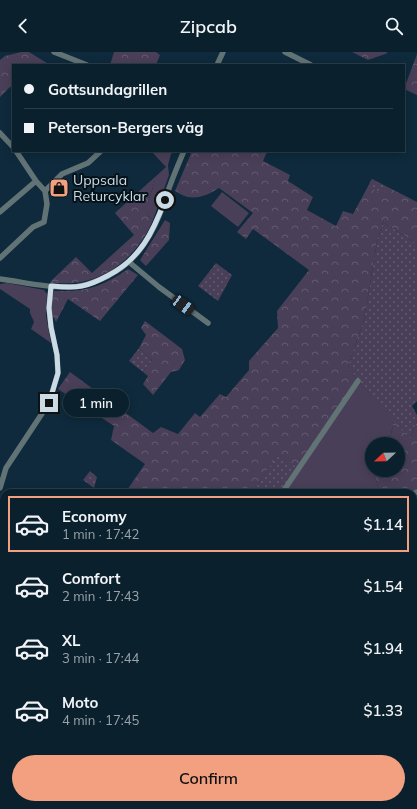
<!DOCTYPE html>
<html lang="en">
<head>
<meta charset="utf-8">
<style>
  :root { --surface:#0a202d; --page:#182d39; --text:#f1f3f6; --muted:#99a3aa; --line:#2a3e49; --accent:#f2a07f }
  body { margin:0; font-family:Mulish,sans-serif; background:var(--page); color:var(--text); height:100vh; display:flex; flex-direction:column; font-size:15px; white-space:nowrap }
  * { box-sizing:border-box; margin:0 }
  p { font-size:13px; color:var(--muted) }
  .icon { flex:none; width:22px; height:22px; fill:none; stroke:currentColor; stroke-width:2; stroke-linecap:round; stroke-linejoin:round }
  .map { position:relative; flex:1; overflow:hidden }
  .sheet { position:absolute; left:0px; top:437px; width:417px; height:320px; display:flex; flex-direction:column; background:var(--surface); border-radius:12px 12px 0 0; box-shadow:0 2px 10px #0003,0 0 0 1px var(--line) }
  .sheet>* { flex:none }
  .hud { position:absolute; left:12px; top:12px; width:393px; height:88px; border-radius:0px; box-shadow:0 2px 10px #0003,0 0 0 1px var(--line); display:grid; align-content:center; height:88px; padding:0 12px; background:var(--surface) }
  .needle { width:26px; rotate:248deg }
  .fabs { position:absolute; left:365px; top:385px; display:grid; gap:8px }
  .fabs a { display:grid; place-items:center; width:40px; height:40px; border-radius:50%; background:var(--surface); box-shadow:0 2px 10px #0003,0 0 0 1px var(--line); font-size:20px }
  .end { position:absolute; width:18px; height:18px; margin:-9px; border:5px solid #cbdbe6; background:#111; box-shadow:0 0 0 2px #111 }
  .from { border-radius:50% }
  .bubble { position:absolute; height:28px; border-radius:14px; background:var(--surface); box-shadow:0 2px 10px #0003,0 0 0 1px var(--line); font-size:13px; font-weight:600; line-height:28px; text-align:center }
  .car { position:absolute; width:12px; height:24px; margin:-12px -6px; border-radius:5px; box-shadow:0 0 3px 1px #0007; background:linear-gradient(#222 24%,#8ab4d8 0 40%,#222 0 76%,#8ab4d8 0 86%,#222 0) }
  .hud b { display:flex; align-items:center; gap:14px; height:38px; font-size:15px }
  .hud b+b { border-top:1px solid var(--line) }
  .hud i { width:10px; height:10px; background:var(--text) }
  ul { padding:7px 0 0; list-style:none }
  li { display:flex; align-items:center; gap:12px; height:56px; margin:0 8px 6px; padding:0 4px; border:2px solid transparent; border-radius:0px }
  li div { flex:1 }
  li b { display:block; font-size:15px }
  li em { font-style:normal; font-weight:600 }
  li.active { border-color:var(--accent) }
  li>.icon { width:36px; height:36px; stroke-width:1.5 }
  .primary-button { display:flex; gap:8px; margin-top:auto; padding:8px 12px }
  .primary-button a { flex:1; height:46px; border-radius:24px; background:var(--accent); color:#111; font-size:16px; font-weight:600; line-height:46px; text-align:center }
  header { display:flex; justify-content:space-between; align-items:center; height:52px; padding:0 12px; background:var(--surface); font-size:18px; font-weight:600 }
  .map>svg:first-child { display:block }
</style>
</head>
<body>
<header><svg class="icon" aria-label="back" viewBox="0 0 24 24"><path d="M15 5l-7 7 7 7"/></svg>Zipcab<svg class="icon" aria-label="search" viewBox="0 0 24 24"><circle cx="10" cy="10" r="6"/><path d="M15 15l6 6"/></svg></header>
<div class="map">
<svg width="417" height="757" viewBox="0 0 417 757">
  <defs>
    <pattern id="forest-crowns" width="20" height="18" patternUnits="userSpaceOnUse"><rect width="20" height="18" fill="#4a3f58"/><path d="M2 6a3 3 0 1 1 6 0M12 15a3 3 0 1 1 6 0" fill="none" stroke="#635a70"/></pattern>
    <pattern id="park-dots" width="8" height="8" patternUnits="userSpaceOnUse"><rect width="8" height="8" fill="#4a3f58"/><path d="M2 2h.1M6 6h.1" fill="none" stroke="#635a70" stroke-width="1.8" stroke-linecap="round"/></pattern>
  </defs>
  <rect width="100%" height="100%" fill="#0e2a3c"/>
  <path fill="#4a3f58" d="M151,99H175L171,102L168,113L169,123L153,168L148,163V151L155,128V125L166,115Z
    M222,140L249,161L238,175L211,154Z
    M7,231L44,238L47,242L46,264L51,291L31,277L34,270L30,261V257L0,237V232Z
    M358,329L394,368L389,392H372V418H373L379,438L381,441H252L278,402L298,417Z
    M325,753H372L374,757H326Z"/>
  <path fill="url(#forest-crowns)" d="M21,0H29L50,13H13V33L9,36L0,45V8L5,4Z
    M114,0H156L160,3L156,13H110Z
    M352,0H386L388,1L368,8Z
    M417,2V43L404,37Z
    M192,99H264L267,100L263,109L290,123L288,129L313,145L307,158L336,174L343,159L353,162L372,127L417,150V192L383,170L377,190L364,268L348,314L358,329L298,417L278,402L252,441H125L145,412L111,388L114,374L58,337L70,320L153,381L161,375L178,382L195,361L200,365L220,342L226,345L249,318V309L278,276L277,259L309,218L253,177L246,187L237,180L253,161L219,136C210,142 199,147 188,145C183,144 179,141 175,139Z
    M155,125V128L148,151V163L153,168C140,199 114,224 81,230C70,232 60,231 50,231L52,228L76,205L92,221L134,183L115,161Z
    M165,168L170,171L169,188L146,214L140,208Z
    M128,217L138,223L100,269L68,247L56,270L49,256L54,239C77,239 90,239 112,227C117,224 123,221 128,217Z
    M145,269L182,297L185,308L179,318L171,320L153,343L143,332L148,324L143,320L152,308L139,296L146,283L141,276Z
    M394,368L410,387L417,368V440L413,441H381L379,438L373,418H398V392H389Z
    M4,611V753H70L68,757H0V617Z"/>
  <path fill="url(#park-dots)" d="M372,127L384,134L381,142L368,135Z
    M383,170L417,192V349L412,354L417,363V368L410,387L358,329L348,314L364,268L377,190Z
    M216,211L232,223L218,249L198,234Z
    M139,296L152,308L143,320L129,309Z
    M278,402L296,415L279,441H252Z
    M90,419L97,425L94,436L83,428Z
    M72,753H322L323,757H70Z"/>
  <g fill="none" stroke-linecap="round" stroke-linejoin="round">
    <path stroke="#031e17" stroke-width="1.5" d="M129,753L131,755V757"/>
    <path stroke="#627376" stroke-width="5.5" d="M54,0L87,13
      M285,0L311,13
      M217,13L223,0
      M0,81L13,95
      M16,99L36,129L45,139L62,122L88,111L101,99
      M0,160L36,129
      M0,206L33,175L44,170L47,152L45,139
      M129,210L159,235L208,271
      M0,227C23,230 47,236 70,235C84,235 96,230 108,224C112,221 117,219 121,216C146,198 158,170 167,142C172,127 178,113 184,99
      M0,436L6,416L49,351L58,321L57,303L51,275L49,256L51,235
      M282,441L358,329
      M413,442L417,440
      M413,646L417,642
      M325,753L326,757
      M68,757L70,753"/>
  </g>
  <g fill="none" stroke-linecap="round" stroke-linejoin="round">
    <path stroke="#cbdbe6" stroke-width="5" d="M49,351L58,321L57,303L51,275L49,256L51,234C62,235 72,236 82,234C92,232 100,228 109,223C140,207 153,180 165,148"/>
  </g>
  <defs>
    <g id="shop-square" transform="scale(1)"><rect x="-9" y="-9" width="18" height="18" rx="4" fill="#f2a07f" stroke="#061219"/><path d="M-5-2.5h2.3a2.7 3.5 0 0 1 5.4 0H5L5.5 6h-11ZM-1.5-2.5h3a1.5 2.3 0 0 0-3 0Z" fill="#111"/></g>
  </defs>
  <g fill-rule="evenodd">
    <use href="#shop-square" x="59" y="136"/>
  </g>
  <g text-anchor="middle" stroke-width="4" stroke-linejoin="round" paint-order="stroke">
    <g font-size="14" fill="#cbdbe6" stroke="#061219" text-anchor="start">
      <text x="73" y="133">Uppsala<tspan x="73" dy="16">Returcyklar</tspan></text>
    </g>
  </g>
</svg>
<div class="fabs">
<a><svg class="needle" viewBox="-14 -14 28 28"><path d="M0-13l5 13h-10z" fill="#e53935"/><path d="M0 13l5-13h-10z" fill="#99a3aa"/></svg></a>
</div>
<i class="end from" style="left:165px;top:148px"></i>
<i class="end" style="left:49px;top:351px"></i>
<div class="bubble" style="left:63px;top:337px;width:66px">1 min</div>
<i class="car" style="left:183px;top:253px;rotate:126deg"></i>
<div class="hud">
<b><i class="from"></i>Gottsundagrillen</b>
<b><i></i>Peterson-Bergers väg</b>
</div>
<section class="sheet">
<ul>
<li class="active"><svg class="icon" aria-label="car" viewBox="0 0 24 24"><path d="M5 17H2v-5l4-1 3-4h7l3 4 3 1v5h-3M9 17h6M6 11h13"/><circle cx="7" cy="17" r="2"/><circle cx="17" cy="17" r="2"/></svg><div><b>Economy</b><p>1 min · 17:42</p></div><em>$1.14</em></li>
<li><svg class="icon" aria-label="car" viewBox="0 0 24 24"><path d="M5 17H2v-5l4-1 3-4h7l3 4 3 1v5h-3M9 17h6M6 11h13"/><circle cx="7" cy="17" r="2"/><circle cx="17" cy="17" r="2"/></svg><div><b>Comfort</b><p>2 min · 17:43</p></div><em>$1.54</em></li>
<li><svg class="icon" aria-label="car" viewBox="0 0 24 24"><path d="M5 17H2v-5l4-1 3-4h7l3 4 3 1v5h-3M9 17h6M6 11h13"/><circle cx="7" cy="17" r="2"/><circle cx="17" cy="17" r="2"/></svg><div><b>XL</b><p>3 min · 17:44</p></div><em>$1.94</em></li>
<li><svg class="icon" aria-label="car" viewBox="0 0 24 24"><path d="M5 17H2v-5l4-1 3-4h7l3 4 3 1v5h-3M9 17h6M6 11h13"/><circle cx="7" cy="17" r="2"/><circle cx="17" cy="17" r="2"/></svg><div><b>Moto</b><p>4 min · 17:45</p></div><em>$1.33</em></li>
</ul>
<div class="primary-button"><a>Confirm</a></div>
</section>
</div>
</body>
</html>
